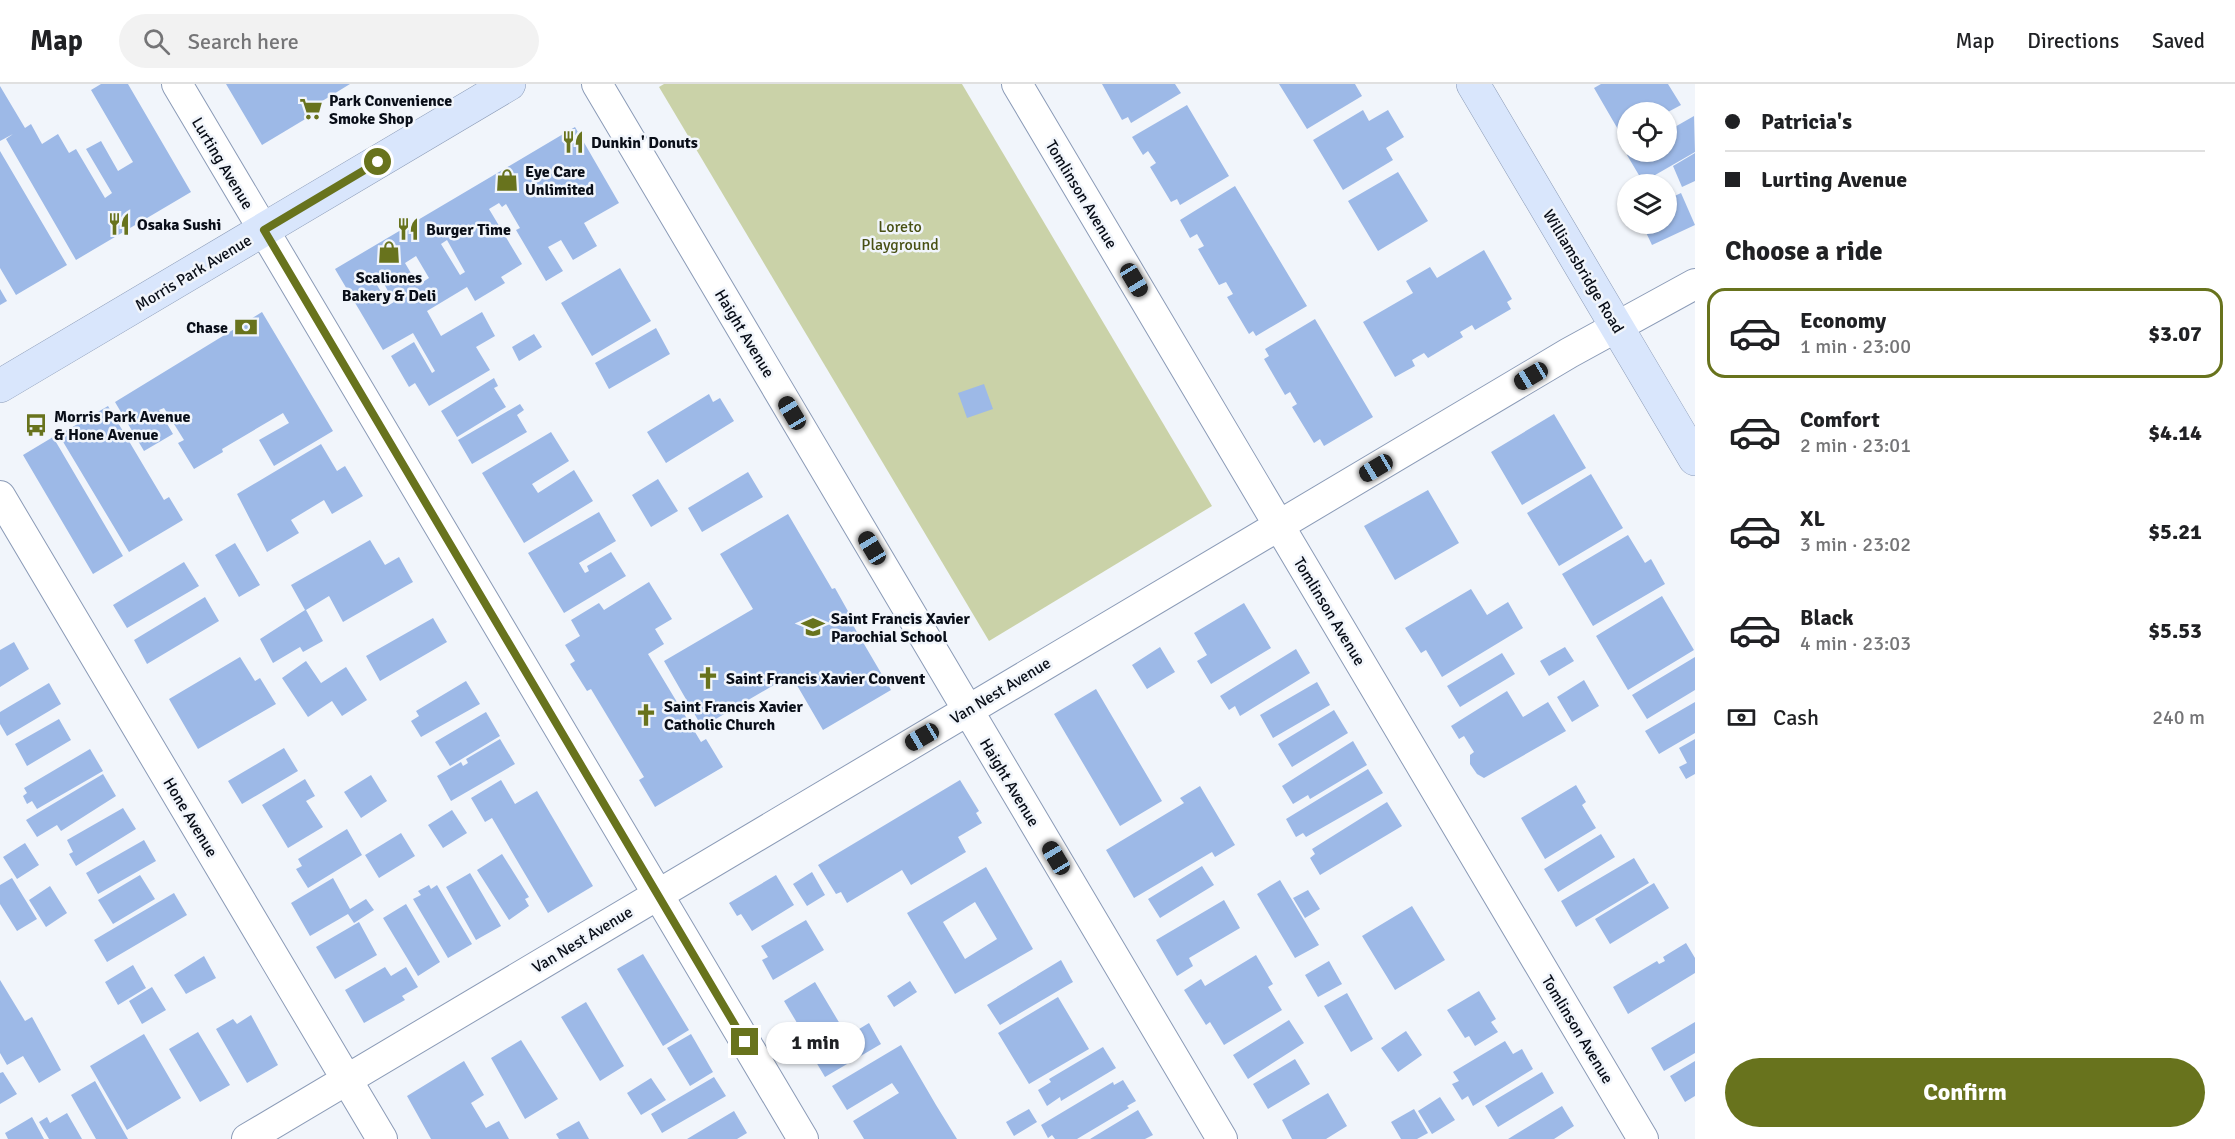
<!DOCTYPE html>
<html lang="en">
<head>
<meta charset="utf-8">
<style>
  :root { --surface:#fff; --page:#f2f2f2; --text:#202124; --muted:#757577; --line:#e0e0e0; --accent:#68731d }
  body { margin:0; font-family:Signika,sans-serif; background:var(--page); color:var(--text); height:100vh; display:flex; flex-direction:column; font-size:22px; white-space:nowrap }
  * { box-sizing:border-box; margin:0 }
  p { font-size:20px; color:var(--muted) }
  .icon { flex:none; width:33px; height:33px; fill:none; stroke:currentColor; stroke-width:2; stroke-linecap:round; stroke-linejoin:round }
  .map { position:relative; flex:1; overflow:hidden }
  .drawer { display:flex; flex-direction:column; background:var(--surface); width:540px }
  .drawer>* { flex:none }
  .banner { display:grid; align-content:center; height:132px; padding:0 30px; background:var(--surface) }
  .buttons { position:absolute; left:1617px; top:18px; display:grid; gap:12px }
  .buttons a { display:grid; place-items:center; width:60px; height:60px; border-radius:50%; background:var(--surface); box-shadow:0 2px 4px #0004; font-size:30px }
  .end { position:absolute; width:27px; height:27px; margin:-14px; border:8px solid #68731d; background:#fff; box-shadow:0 0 0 3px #fff }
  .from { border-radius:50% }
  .bubble { position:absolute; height:42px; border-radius:21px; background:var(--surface); box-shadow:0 2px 4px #0004; font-size:20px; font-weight:700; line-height:42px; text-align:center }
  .car { position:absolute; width:18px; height:36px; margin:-18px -9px; border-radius:8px; box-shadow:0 0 4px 2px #0007; background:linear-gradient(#222 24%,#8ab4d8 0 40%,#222 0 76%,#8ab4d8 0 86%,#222 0) }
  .banner b { display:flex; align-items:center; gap:21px; height:57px; font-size:22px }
  .banner b+b { border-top:2px solid var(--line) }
  .banner i { width:15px; height:15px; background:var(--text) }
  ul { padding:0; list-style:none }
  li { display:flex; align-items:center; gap:18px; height:90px; margin:0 12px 9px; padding:0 18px; border:3px solid transparent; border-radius:18px }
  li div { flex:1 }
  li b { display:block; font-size:22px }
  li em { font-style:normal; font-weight:700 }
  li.selected { border-color:var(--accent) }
  li>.icon { width:54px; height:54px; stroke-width:1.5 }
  h2 { padding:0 30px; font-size:27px; line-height:72px }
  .pay { display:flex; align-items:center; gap:15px; height:66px; padding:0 30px; font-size:22px }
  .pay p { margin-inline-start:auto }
  .action { display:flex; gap:12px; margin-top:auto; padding:12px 30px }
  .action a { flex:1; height:69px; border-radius:36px; background:var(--accent); color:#fff; font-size:24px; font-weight:700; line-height:69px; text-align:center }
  header { display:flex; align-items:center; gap:36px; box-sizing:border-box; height:84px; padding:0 30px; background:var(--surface); border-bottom:2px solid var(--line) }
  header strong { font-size:28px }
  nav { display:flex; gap:33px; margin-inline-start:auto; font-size:21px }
  .search { width:420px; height:54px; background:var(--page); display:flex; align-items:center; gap:15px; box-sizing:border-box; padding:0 21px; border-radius:33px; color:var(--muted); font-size:22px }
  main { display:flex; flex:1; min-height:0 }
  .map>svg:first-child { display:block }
</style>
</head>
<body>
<header>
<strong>Map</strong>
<div class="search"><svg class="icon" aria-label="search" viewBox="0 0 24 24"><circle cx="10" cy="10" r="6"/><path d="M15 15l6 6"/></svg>Search here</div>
<nav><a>Map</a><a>Directions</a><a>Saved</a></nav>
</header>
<main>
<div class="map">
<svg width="1695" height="1055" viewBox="0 0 1695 1055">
  <rect width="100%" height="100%" fill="#f1f5fb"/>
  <path fill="#cad2a8" d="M664,0H962L1212,422L989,557L659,3Z"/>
  <path fill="#9db9e7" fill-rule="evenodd" d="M101,0H128L191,108L76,176L6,55L13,50L0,57V2L25,44L31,40L42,60L58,50L69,69L76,65L105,114L112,109L86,65L101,57L118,87L133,78L91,6Z
    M226,0H350L319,19L322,25L262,61Z
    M1102,0H1175L1181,9L1131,39L1128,33L1122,36Z
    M1279,0H1355L1362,12L1307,45Z
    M1601,0H1668L1681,21L1668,28H1628V52L1623,54L1594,4Z
    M1187,21L1229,92L1180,121L1177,115L1171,118L1150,83L1156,79L1148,67L1143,71L1132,53Z
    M1363,26L1369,37L1388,26L1404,53L1386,64L1393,76L1343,106L1313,56Z
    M1694,32L1695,68L1643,98L1627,71L1633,68H1666V48Z
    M575,43L619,119L584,139L597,162L573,176L561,156L548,163L563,187L546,197L516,146L520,144L506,120L502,123L499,119L489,125L522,180L501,193L505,199L475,217L467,203L427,227L441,252L482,228L495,252L476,263L490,286L429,322L415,299L409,303L391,272L414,258L432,289L435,287L413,249L383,266L335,185ZM447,156L465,188L460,191L441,160ZM416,172L429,194L418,201L405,179ZM383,198L394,218L389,221L377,201Z
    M0,67L67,181L16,211L0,184Z
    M1695,69V97L1682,103L1673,82Z
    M1398,88L1428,137L1378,167L1348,117Z
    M1235,102L1307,222L1256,252L1253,247L1249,250L1227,213L1233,210L1226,198L1219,201L1198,165L1204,162L1197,150L1190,154L1180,136Z
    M1681,109L1695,141L1652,161L1642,140H1666V116Z
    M1484,166L1512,215L1507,218L1511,225L1475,246L1472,241L1460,248L1463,253L1428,274L1424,269L1417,273L1412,276L1415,282L1395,293L1363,238L1413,209L1406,197L1430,183L1437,194Z
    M620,184L651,237L592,272L561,219Z
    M0,205L7,217L0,221Z
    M262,228L333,347L274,382L259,356L289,339L283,329L222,365L223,368L194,385L178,359L184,356L164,324L159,326L173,350L144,367L115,318Z
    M1315,235L1373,333L1324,362L1320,355L1314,359L1292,323L1297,320L1290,308L1285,311L1264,275L1269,272L1265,265Z
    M656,244L670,270L609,305L595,279Z
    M534,250L542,263L519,277L512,263Z
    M494,294L498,302L494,304L506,323L457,353L441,327Z
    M984,300L993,325L967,334L958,309Z
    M709,310L713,318L720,314L734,337L666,379L647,348Z
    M520,320L524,326L517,331L527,348L472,380L458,356Z
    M108,322L164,416L169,413L183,436L129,468L59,351Z
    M1554,330L1586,384L1522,421L1491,368Z
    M551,348L569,377L532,400L538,409L574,386L593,417L524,459L482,389Z
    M53,353L123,472L93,490L23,371Z
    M321,360L337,387L345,382L363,412L332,430L324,416L291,436L299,449L267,468L237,410Z
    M748,388L763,413L702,448L688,424Z
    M1591,390L1623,444L1559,482L1527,429Z
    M658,395L678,427L651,443L632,411Z
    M1428,406L1459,459L1395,496L1364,442Z
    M599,428L616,457L579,479L585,489L589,487L587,482L611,468L626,492L564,529L528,469Z
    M788,430L832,505L835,504L849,529L847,531L891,606L823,646L791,591L702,643L664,577L753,525L720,470Z
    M1628,451L1645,479L1651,475L1665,500L1593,542L1562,490Z
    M370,456L385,481L399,473L413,498L343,538L329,512L306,526L323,557L303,568L300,563L273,579L260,555L305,526L291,501Z
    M235,459L260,501L239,513L215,471Z
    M184,478L199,502L127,544L113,521Z
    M649,498L672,535L655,545L664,560L648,570L701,658L706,655L723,683L655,723L639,696L644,693L591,605L587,607L570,580L575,577L565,561L580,552L571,536L599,519L604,526Z
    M1471,505L1487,531L1508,518L1523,544L1442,593L1426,566L1421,569L1405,544Z
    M1662,512L1694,566L1628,606L1596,552Z
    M205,513L219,537L147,580L134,556Z
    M1244,519L1271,564L1211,600L1197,577L1207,571L1194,549Z
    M433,534L447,558L380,597L366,572Z
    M14,558L29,585L0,603V566Z
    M1160,563L1175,588L1147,605L1132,581Z
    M1565,563L1574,577L1549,592L1540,577Z
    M1296,565L1310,589L1240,632L1235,622L1229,626L1220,612Z
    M1502,569L1515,590L1460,623L1447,602Z
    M240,573L255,597L260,594L276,620L198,665L169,615Z
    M1695,573V606L1647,635L1632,611Z
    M306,577L321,599L346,583L367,616L342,632L332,617L308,633L282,594Z
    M1584,596L1599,622L1572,638L1557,613Z
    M466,597L480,620L421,653L411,637L419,632L416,627Z
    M1317,598L1330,621L1273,654L1260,631Z
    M49,599L61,620L7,652L0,640V628Z
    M1096,605L1162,717L1120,742L1054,630Z
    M1507,607L1523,633L1548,618L1566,647L1484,694L1477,690L1470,680V671L1474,668L1464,652L1459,655L1451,642Z
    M1695,618V649L1659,670L1645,647Z
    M1334,626L1348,649L1292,683L1278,660Z
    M486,628L500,652L450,682L435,658Z
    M59,635L71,656L27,682L15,660Z
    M500,655L515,680L451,717L437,692L461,678L463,682L468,679L466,675Z
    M1695,655V690L1686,695L1679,683L1687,679L1679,664Z
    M1353,657L1367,681L1310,715L1308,711L1293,720L1282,702Z
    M284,664L298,687L242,720L228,697Z
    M90,665L103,687L37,725L32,717L27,720L23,712L27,709L24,704Z
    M1368,685L1383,709L1306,753L1303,749L1296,753L1286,735Z
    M103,690L116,712L61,747L57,741L37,753L26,736Z
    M371,691L387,717L361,734L344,708Z
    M305,695L315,712L306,717L323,743L288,764L262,721Z
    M501,696L515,720L537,707L593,802L548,829L492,734L485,738L471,714Z
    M960,696L979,727L976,729L982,739L958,753L966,768L911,801L902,786L847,819L841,808L836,810L818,781Z
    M1576,701L1586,718L1582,721L1596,744L1545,775L1521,734Z
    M1200,702L1235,761L1215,773L1212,768L1134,814L1106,766L1184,719L1180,714Z
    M1387,718L1402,742L1320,791L1310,774L1315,770L1312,765Z
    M123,724L136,745L76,782L69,770L73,768L67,756Z
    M452,726L467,749L443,764L428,741Z
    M347,745L362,771L308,804L296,785L302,782L298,775Z
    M401,749L415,772L379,794L365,771Z
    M1601,750L1615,773L1558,808L1544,785Z
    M144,756L156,777L98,810L86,789Z
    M25,759L39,781L17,795L3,773Z
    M502,770L529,813L525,815L529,822L509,836L477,786Z
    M1634,774L1649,799L1576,843L1561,817Z
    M1202,782L1214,801L1160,834L1148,815Z
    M986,783L1033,865L955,910L907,829ZM975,818L997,855L965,875L943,838Z
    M812,788L825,811L807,822L793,800Z
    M470,789L501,842L476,856L446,803Z
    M140,791L155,815L113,840L98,816Z
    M776,791L794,821L752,847L741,830L737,832L729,819Z
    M12,794L37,835L17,847L0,820V801Z
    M333,794L350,825L366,815L374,826L354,839L348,830L310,852L291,819Z
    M1280,796L1319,861L1295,874L1257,810Z
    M1654,799L1669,824L1610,860L1595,835Z
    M429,801L431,805L437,801L472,860L448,874L413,815L421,811L418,807Z
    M50,802L67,829L46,843L29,816Z
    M1308,806L1320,825L1305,834L1293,814Z
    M174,809L187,831L107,878L94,856Z
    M1224,816L1240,844L1189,874L1193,882L1177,892L1156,856Z
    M406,820L440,878L418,892L383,834Z
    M1412,822L1445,876L1395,906L1362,852Z
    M806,836L824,866L773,896L762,876L768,873L761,862Z
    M359,838L377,871L335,895L316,863Z
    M1686,859L1695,874V889L1628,930L1613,903L1657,877L1659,880L1665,877L1663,873Z
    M643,870L689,946L663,962L617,885Z
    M1256,871L1273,900L1268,903L1282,926L1224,961L1210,938L1206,941L1184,906L1201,895L1205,902Z
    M204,872L216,894L186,910L174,891Z
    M1061,876L1073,898L1000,941L987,921Z
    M1329,877L1342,900L1318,913L1305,891Z
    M133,881L146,904L118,921L105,898Z
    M385,883L391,892L406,883L418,903L402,912L405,916L364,939L345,906Z
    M0,896L25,937L32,933L61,986L39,999L23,972L7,981L0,969Z
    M910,897L917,908L894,923L887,912Z
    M815,898L840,940L809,959L784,917Z
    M152,903L166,926L142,940L129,917Z
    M1479,907L1496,935L1491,938L1498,948L1475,962L1469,952L1465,954L1447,926Z
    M1347,909L1373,955L1351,968L1324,922Z
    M1058,913L1089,965L1029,1000L998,949Z
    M586,918L624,982L600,997L561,933Z
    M251,931L278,981L247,999L216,945L233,935L237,940Z
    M1289,936L1304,959L1248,995L1233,971Z
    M1695,938V969L1664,987L1651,964Z
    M869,939L881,960L825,993L813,973Z
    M1406,947L1422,971L1398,988L1381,964Z
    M198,948L230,1001L200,1018L169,965Z
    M144,950L181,1014L127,1046L90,982Z
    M691,950L713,988L690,1002L667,964Z
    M521,956L558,1015L525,1035L491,974Z
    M1505,957L1513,970L1522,965L1533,985L1473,1022L1468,1012L1462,1016L1452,1000L1459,997L1453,988Z
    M901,961L936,1021L957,1055H864L853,1037L899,1009L892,999L847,1026L832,1002Z
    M1103,963L1116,984L1061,1017L1060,1013L1047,1022L1038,1006L1051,998L1049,995Z
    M1295,975L1310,1000L1268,1025L1253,1000Z
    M464,977L484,1011L471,1019L486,1044L499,1037L509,1055H431L407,1012Z
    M1695,977V1012L1685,1018L1670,992Z
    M3,988L17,1010L0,1020V989Z
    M1542,988L1554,1009L1498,1043L1485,1022Z
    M714,993L726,1012L662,1049L651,1030Z
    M651,994L666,1016L641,1031L627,1009Z
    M1123,996L1136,1017L1127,1022L1129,1024L1077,1055H1055L1052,1051L1048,1054L1041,1041L1113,998L1114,1001Z
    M95,997L128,1055H96L71,1011Z
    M1328,1009L1347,1042L1326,1055H1292L1282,1036Z
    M1440,1013L1455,1036L1432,1050L1418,1027Z
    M1562,1022L1574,1042L1554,1055H1508Z
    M1029,1025L1037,1038L1014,1052L1006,1038Z
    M1414,1025L1428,1049L1417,1055H1401L1391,1038Z
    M1138,1026L1153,1051L1145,1055H1090Z
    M734,1027L747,1049L737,1055H687Z
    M67,1029L82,1055H49L39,1038L47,1033L50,1039Z
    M32,1033L44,1055H8L5,1049Z
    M579,1037L589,1055H559L556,1050Z"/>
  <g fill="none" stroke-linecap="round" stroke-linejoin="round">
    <g stroke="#8b9bb7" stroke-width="32">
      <path id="minor" d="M177,0L803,1055
        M597,0L1222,1055
        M1017,0L1643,1055
        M0,412L382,1055
        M247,1055L1569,269L1695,200"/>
    </g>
    <g stroke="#8b9bb7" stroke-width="34">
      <path id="secondary" d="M1473,0L1695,375
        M0,302L509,0"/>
    </g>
    <use href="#minor" stroke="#fff" stroke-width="30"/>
    <use href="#secondary" stroke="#d9e6fc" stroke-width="33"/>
  </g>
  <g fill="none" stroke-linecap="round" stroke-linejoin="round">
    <path stroke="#68731d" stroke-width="8" d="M378,78L264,146L745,958"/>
  </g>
  <defs>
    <g id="supermarket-bare" transform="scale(1.8)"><path d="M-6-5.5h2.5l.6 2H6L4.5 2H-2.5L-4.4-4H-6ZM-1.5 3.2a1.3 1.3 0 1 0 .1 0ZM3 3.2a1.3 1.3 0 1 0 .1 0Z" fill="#68731d" stroke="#f1f5fb" stroke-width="2.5" paint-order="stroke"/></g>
    <g id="restaurant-bare" transform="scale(1.8)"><path d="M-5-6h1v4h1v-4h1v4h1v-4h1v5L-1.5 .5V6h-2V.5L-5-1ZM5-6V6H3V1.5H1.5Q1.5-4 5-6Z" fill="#68731d" stroke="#f1f5fb" stroke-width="2.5" paint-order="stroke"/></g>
    <g id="shop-bare" transform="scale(1.8)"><path d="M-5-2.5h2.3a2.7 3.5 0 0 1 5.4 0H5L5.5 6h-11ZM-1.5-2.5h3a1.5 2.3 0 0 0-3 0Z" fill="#68731d" stroke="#f1f5fb" stroke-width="2.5" paint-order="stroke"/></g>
    <g id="bank-bare" transform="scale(1.8)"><path d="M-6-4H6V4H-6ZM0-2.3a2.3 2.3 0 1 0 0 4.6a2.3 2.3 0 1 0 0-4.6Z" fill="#68731d" stroke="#f1f5fb" stroke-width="2.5" paint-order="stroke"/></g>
    <g id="bus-bare" transform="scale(1.8)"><path d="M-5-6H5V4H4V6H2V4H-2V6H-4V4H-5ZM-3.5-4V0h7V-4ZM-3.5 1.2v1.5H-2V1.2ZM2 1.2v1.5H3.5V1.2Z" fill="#68731d" stroke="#f1f5fb" stroke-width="2.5" paint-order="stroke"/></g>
    <g id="school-bare" transform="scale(1.8)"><path d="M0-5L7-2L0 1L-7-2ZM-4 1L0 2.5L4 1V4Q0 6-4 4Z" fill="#68731d" stroke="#f1f5fb" stroke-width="2.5" paint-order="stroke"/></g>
    <g id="church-bare" transform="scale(1.8)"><path d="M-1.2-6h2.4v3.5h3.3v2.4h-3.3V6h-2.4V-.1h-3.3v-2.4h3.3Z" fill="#68731d" stroke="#f1f5fb" stroke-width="2.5" paint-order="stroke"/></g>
  </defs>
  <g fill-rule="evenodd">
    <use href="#supermarket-bare" x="311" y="25"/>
    <use href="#restaurant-bare" x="573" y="58"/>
    <use href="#shop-bare" x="507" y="96"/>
    <use href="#restaurant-bare" x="119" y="140"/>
    <use href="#restaurant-bare" x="408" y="145"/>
    <use href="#shop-bare" x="389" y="168"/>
    <use href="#bank-bare" x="246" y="243"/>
    <use href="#bus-bare" x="36" y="341"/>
    <use href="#school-bare" x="813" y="543"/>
    <use href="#church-bare" x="708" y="594"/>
    <use href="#church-bare" x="646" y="631"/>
  </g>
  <g text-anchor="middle" stroke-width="5" stroke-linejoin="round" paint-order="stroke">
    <g font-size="16" font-weight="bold" fill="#090e18" stroke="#f1f5fb" text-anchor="start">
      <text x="329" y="22">Park Convenience<tspan x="329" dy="18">Smoke Shop</tspan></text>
      <text x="591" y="64">Dunkin' Donuts</text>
      <text x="525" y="93">Eye Care<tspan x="525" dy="18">Unlimited</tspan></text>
      <text x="137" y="146">Osaka Sushi</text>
      <text x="426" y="151">Burger Time</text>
      <text x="389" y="199" text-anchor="middle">Scaliones<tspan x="389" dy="18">Bakery &amp; Deli</tspan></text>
      <text x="228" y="249" text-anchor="end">Chase</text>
      <text x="54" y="338">Morris Park Avenue<tspan x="54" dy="18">&amp; Hone Avenue</tspan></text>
      <text x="831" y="540">Saint Francis Xavier<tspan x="831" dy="18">Parochial School</tspan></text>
      <text x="726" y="600">Saint Francis Xavier Convent</text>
      <text x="664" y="628">Saint Francis Xavier<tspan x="664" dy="18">Catholic Church</tspan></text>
    </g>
    <g font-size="16" fill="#090e18" stroke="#f1f5fb">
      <text transform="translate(223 79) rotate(59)" y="6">Lurting Avenue</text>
      <text transform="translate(1082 110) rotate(59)" y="6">Tomlinson Avenue</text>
      <text transform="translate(1584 187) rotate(59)" y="6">Williamsbridge Road</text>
      <text transform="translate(193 188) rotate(-31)" y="6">Morris Park Avenue</text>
      <text transform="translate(745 249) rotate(59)" y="6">Haight Avenue</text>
      <text transform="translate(1330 527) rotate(59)" y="6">Tomlinson Avenue</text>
      <text transform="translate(1000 606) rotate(-31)" y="6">Van Nest Avenue</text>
      <text transform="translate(1010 698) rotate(59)" y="6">Haight Avenue</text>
      <text transform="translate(191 733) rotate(59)" y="6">Hone Avenue</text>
      <text transform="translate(582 855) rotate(-31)" y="6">Van Nest Avenue</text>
      <text transform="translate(1578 945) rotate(59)" y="6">Tomlinson Avenue</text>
    </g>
    <g font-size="16" fill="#485013" stroke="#f1f5fb">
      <text x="900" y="148">Loreto<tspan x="900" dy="18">Playground</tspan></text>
    </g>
  </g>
</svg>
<div class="buttons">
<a><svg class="icon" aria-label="locate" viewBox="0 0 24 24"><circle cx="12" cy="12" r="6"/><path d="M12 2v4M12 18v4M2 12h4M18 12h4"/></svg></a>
<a><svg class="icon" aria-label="layers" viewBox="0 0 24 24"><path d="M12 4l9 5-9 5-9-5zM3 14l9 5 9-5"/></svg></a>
</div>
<i class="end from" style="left:378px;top:78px"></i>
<i class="end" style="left:745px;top:958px"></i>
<div class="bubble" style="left:766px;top:938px;width:99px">1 min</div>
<i class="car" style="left:1134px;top:196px;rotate:149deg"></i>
<i class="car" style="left:1531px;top:292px;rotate:239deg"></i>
<i class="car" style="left:792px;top:329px;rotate:329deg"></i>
<i class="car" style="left:1376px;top:384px;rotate:239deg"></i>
<i class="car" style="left:872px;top:464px;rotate:329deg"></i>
<i class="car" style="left:922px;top:653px;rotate:240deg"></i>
<i class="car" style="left:1056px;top:774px;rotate:329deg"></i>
</div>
<section class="drawer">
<div class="banner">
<b><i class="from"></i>Patricia's</b>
<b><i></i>Lurting Avenue</b>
</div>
<h2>Choose a ride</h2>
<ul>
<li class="selected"><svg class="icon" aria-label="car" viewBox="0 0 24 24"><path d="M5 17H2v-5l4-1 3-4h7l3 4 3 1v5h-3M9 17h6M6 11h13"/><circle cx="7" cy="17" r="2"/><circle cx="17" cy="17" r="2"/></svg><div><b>Economy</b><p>1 min · 23:00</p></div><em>$3.07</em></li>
<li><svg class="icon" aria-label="car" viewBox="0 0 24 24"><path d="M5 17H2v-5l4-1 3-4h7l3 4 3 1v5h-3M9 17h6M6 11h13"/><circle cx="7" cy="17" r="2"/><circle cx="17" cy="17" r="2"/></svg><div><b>Comfort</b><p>2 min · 23:01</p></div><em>$4.14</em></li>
<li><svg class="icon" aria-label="car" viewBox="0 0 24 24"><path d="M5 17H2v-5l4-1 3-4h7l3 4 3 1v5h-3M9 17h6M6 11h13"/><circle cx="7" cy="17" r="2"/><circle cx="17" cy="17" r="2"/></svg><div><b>XL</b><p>3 min · 23:02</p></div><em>$5.21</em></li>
<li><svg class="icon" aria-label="car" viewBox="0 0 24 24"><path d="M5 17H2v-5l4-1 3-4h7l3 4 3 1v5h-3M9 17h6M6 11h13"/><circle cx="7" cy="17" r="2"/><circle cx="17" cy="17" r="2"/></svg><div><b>Black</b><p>4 min · 23:03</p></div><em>$5.53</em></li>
</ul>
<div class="pay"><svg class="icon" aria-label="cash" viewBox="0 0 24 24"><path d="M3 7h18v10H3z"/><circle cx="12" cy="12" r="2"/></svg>Cash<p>240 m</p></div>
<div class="action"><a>Confirm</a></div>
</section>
</main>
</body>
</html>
